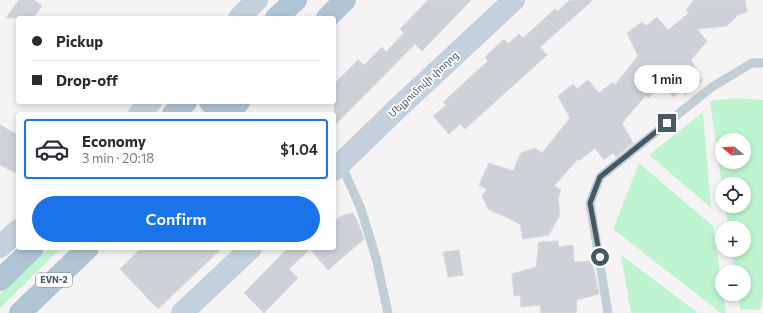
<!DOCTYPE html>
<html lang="en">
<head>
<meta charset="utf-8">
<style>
  :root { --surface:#fff; --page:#f2f2f3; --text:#2b2b33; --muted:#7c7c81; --line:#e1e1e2; --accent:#1a73e8 }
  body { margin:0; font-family:Commissioner,"Noto Sans Armenian",sans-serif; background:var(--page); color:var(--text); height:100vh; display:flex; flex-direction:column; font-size:15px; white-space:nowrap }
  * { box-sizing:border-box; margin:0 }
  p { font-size:13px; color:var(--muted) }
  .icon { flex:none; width:22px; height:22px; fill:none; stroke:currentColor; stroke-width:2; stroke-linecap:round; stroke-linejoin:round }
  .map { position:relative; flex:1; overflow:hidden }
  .side { position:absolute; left:16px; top:112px; width:320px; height:138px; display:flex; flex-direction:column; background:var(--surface); border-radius:4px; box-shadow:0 2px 6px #0003 }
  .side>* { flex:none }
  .hud { position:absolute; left:16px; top:16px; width:320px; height:88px; border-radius:4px; box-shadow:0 2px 6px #0003; display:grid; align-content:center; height:88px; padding:0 16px; background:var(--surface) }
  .needle { width:26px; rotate:288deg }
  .buttons { position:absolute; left:715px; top:133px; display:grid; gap:8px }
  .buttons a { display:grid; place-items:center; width:36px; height:36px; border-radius:50%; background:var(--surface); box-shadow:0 2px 6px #0003; font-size:20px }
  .end { position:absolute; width:18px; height:18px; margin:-9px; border:5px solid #485863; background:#fff; box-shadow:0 0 0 2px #fff }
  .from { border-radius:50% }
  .bubble { position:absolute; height:28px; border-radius:14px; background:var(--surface); box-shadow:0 2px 6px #0003; font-size:13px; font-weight:600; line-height:28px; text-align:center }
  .hud b { display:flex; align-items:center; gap:14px; height:38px; font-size:15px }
  .hud b+b { border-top:1px solid var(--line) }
  .hud i { width:10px; height:10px; background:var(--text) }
  ul { padding:7px 0 0; list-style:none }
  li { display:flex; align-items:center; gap:12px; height:60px; margin:0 8px 6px; padding:0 8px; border:2px solid transparent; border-radius:4px }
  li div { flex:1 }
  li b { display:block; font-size:15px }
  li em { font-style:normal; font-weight:600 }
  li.on { border-color:var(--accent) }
  li>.icon { width:36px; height:36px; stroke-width:1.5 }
  .action { display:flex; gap:8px; margin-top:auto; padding:8px 16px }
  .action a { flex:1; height:46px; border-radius:24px; background:var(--accent); color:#fff; font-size:16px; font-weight:600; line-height:46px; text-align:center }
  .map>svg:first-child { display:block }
</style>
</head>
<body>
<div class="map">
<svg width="763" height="313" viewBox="0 0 763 313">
  <rect width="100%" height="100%" fill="#f5f3f3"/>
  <path fill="#bef5d0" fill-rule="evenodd" d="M735,98L763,100V298L760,310L740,309L738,294H744V272H735L731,250H744V228H728L725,206H744V184H722V186L710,101ZM722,140H744V162H722Z
    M703,112L711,208L649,155Z
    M639,163L713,226L726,313H721L613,229Z
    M49,248H61L0,308V294Z
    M621,255L698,313H631Z"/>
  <path fill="#ced2d8" stroke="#d6d9de" d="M19,0H34L42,6L33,18H6Z
    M428,0H471L422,51L415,44L334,126V84L358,60L364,65L382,47L386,52L404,33L400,29Z
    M570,0H593L540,47L547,55L465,129L460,124L449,134L433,116L446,105L443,102L488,61L485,57L504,39L508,44L519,34L523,38L555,9L558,11Z
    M694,0H745L747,12L738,15L727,26L697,29L707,41L691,60L702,81L685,95L682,90L673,97L663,85L648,98L646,95L622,123L633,143L616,157L613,153L604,160L595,148L580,160L578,159L554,186L561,190L558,199L560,214L549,235L523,239L520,224L488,209L482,196L487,189L479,185L489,163L513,171L521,153L535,148L542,153L570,118L558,96L573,84L577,89L588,80L599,93L613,82L615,85L638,56L627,33L642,22L646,26L657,17L668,30L689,13L686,10Z
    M0,125L18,135V174L0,165Z
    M353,213L359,225L364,239L328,270L310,249L289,269L298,278L264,313L244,293L288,248H334V221L343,215Z
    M558,241L559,247L573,245L574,262L592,261L599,294L577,300L576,313H541L540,305L521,307L520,295L514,296L512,274L536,267L539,242Z
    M141,248H222L158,309L120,269Z
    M459,250L463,275L448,277L443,252Z"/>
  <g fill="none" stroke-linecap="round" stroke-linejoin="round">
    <path stroke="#c2ced5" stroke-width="9" d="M341,164L361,209L376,258L388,313
      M608,313L590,203L600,177L712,87L752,63H763"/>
    <path stroke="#c4d1dd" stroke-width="22" d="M239,18L257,0
      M139,114L151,102
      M334,170L400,106L514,0
      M0,247L18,230
      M182,313L251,248"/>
    <path stroke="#b0c4d4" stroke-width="22" d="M276,18L296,0
      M327,18L345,0
      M210,102L221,114
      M173,114L186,102
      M227,114L239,102
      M0,280L33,248
      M20,313L88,248"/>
  </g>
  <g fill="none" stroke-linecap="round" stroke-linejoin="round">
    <path stroke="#485863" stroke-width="5" d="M600,257L590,203L600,177L667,123"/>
  </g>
  <g text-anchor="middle" stroke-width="3.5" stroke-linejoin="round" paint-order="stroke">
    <rect fill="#fff" stroke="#7f8a92" stroke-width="1" x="36" y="273" width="36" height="14" rx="3"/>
    <g font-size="9" font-weight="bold" fill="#485863">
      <text x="54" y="283">EVN-2</text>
    </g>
    <g font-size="10" fill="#485863" stroke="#fff">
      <text transform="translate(423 84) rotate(-43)" y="4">Մելքումովի փողոց</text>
    </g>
  </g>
</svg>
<div class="buttons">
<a><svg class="needle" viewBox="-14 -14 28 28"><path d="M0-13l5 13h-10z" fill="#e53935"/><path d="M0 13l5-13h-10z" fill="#7c7c81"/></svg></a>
<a><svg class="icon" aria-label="locate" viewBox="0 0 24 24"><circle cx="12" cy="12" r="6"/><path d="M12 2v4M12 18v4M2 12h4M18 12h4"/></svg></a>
<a>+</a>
<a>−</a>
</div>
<i class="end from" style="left:600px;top:257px"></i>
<i class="end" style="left:667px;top:123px"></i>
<div class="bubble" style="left:634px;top:65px;width:66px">1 min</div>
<div class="hud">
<b><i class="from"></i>Pickup</b>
<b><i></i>Drop-off</b>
</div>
<section class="side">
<ul>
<li class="on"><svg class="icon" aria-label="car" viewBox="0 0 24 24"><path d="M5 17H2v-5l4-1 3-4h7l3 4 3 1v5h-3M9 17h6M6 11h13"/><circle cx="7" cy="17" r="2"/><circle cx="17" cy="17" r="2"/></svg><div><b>Economy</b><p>3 min · 20:18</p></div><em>$1.04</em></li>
</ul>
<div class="action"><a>Confirm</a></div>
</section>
</div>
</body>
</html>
